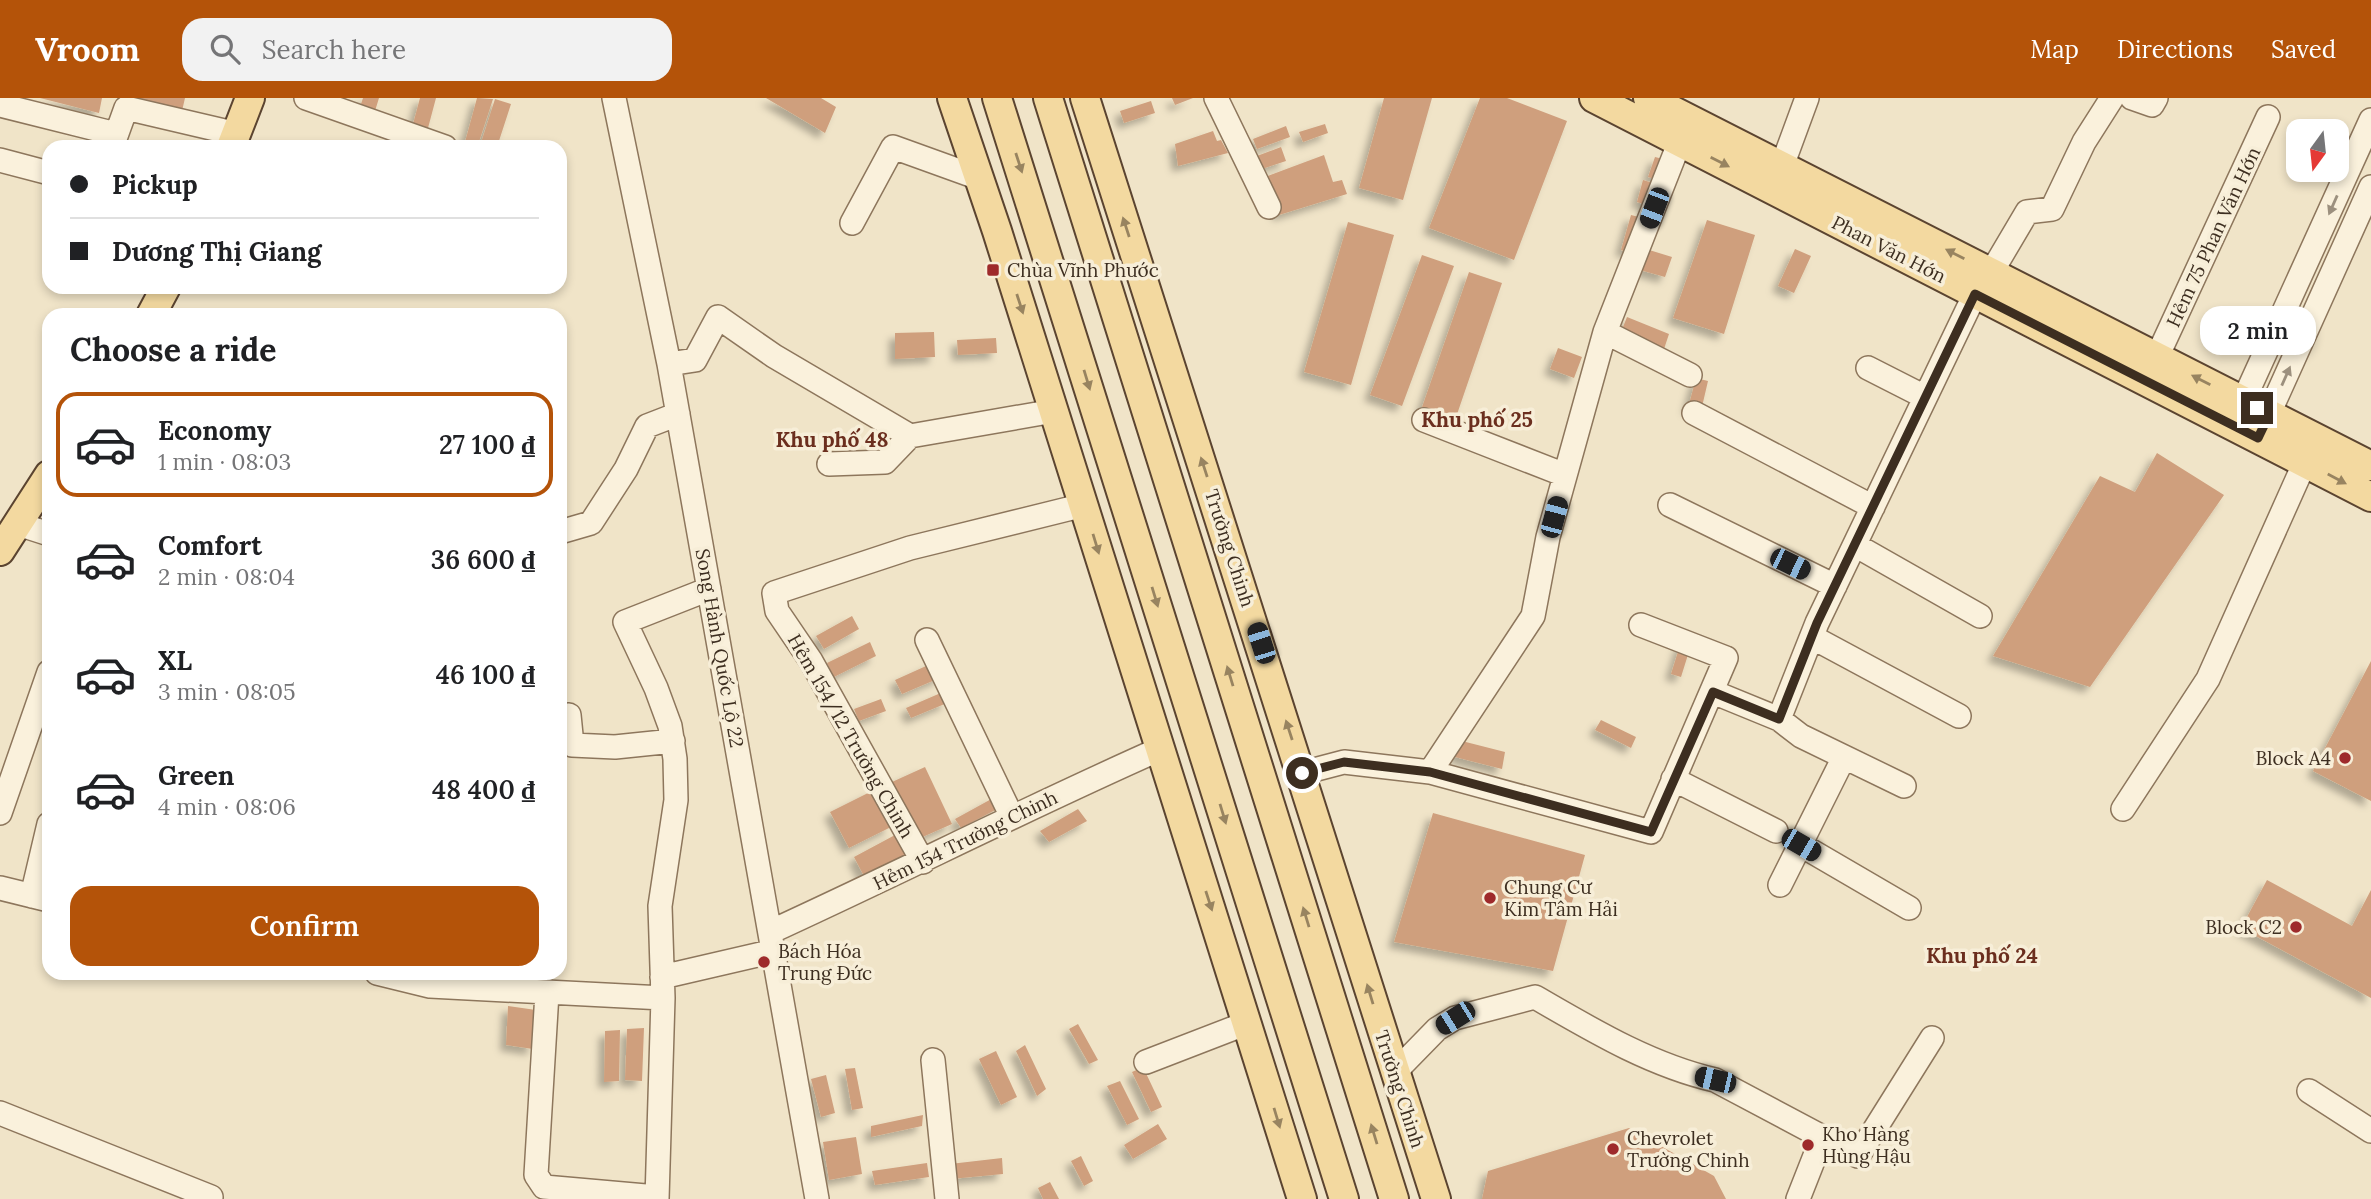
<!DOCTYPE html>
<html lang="en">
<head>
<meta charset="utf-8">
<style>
  :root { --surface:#fff; --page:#f2f2f2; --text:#202124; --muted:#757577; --line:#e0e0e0; --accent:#b45309 }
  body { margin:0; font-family:Lora,serif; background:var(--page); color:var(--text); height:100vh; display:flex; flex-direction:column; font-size:26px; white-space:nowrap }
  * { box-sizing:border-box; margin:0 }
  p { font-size:23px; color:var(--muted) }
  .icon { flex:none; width:38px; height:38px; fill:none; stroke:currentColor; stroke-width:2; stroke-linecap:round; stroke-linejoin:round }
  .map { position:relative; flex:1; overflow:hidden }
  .panel { position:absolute; left:42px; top:210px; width:525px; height:672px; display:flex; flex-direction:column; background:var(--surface); border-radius:21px; box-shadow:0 4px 10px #0003 }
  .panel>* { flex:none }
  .guide { position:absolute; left:42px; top:42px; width:525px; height:154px; border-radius:21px; box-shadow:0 4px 10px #0003; display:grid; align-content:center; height:154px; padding:0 28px; background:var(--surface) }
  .needle { width:46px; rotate:195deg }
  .tools { position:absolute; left:2286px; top:21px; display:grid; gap:14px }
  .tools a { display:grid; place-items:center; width:63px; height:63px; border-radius:14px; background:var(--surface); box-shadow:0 4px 10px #0003; font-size:35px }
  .end { position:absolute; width:32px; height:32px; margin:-16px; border:9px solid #3d2e20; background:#fff; box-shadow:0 0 0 4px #fff }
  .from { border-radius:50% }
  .bubble { position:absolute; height:49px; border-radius:21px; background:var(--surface); box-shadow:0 4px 10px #0003; font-size:23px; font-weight:600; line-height:49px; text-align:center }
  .car { position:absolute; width:21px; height:42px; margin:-21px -10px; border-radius:9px; box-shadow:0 0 5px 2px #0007; background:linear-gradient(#222 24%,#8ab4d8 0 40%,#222 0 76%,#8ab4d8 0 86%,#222 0) }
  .guide b { display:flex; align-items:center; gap:24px; height:66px; font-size:26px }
  .guide b+b { border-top:2px solid var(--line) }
  .guide i { width:18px; height:18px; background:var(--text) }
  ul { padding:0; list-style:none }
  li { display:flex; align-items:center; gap:21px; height:105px; margin:0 14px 10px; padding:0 14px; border:4px solid transparent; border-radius:21px }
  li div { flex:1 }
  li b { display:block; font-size:26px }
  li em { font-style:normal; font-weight:600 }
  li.selected { border-color:var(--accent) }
  li>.icon { width:63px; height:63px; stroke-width:1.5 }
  h2 { padding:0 28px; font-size:32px; line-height:84px }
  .primary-button { display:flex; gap:14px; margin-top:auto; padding:14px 28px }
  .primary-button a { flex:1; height:80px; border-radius:21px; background:var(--accent); color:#fff; font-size:28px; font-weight:600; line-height:80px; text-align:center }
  header { display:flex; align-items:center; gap:42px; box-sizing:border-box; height:98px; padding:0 35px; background:var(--accent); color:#fff }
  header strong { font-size:33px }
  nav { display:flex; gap:38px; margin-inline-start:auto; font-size:24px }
  .search { width:490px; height:63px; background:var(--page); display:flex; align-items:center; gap:18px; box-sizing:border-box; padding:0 24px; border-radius:21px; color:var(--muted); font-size:26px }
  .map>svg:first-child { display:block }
</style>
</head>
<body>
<header>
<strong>Vroom</strong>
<div class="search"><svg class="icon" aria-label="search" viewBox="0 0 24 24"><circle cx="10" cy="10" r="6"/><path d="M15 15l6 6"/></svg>Search here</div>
<nav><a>Map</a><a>Directions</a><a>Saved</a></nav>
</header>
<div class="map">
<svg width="2371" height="1101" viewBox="0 0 2371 1101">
  <defs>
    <filter id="shadow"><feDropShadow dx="-6" dy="6" stdDeviation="3.5" flood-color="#0004"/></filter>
  </defs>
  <rect width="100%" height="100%" fill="#f0e4c8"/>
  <path fill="#cf9f7d" filter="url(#shadow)" d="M40,0H102L99,15Z
    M130,0H185L182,13Z
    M363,0H379L375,13L360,9Z
    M420,0H436L428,30L413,26Z
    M477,0L493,1L478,47L465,44Z
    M766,0H821L836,9L825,35Z
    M1172,0H1193L1175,7Z
    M1384,0H1432L1403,102L1359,90Z
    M1480,0H1507L1567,23L1514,162L1429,130Z
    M495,1L511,6L497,49H482L480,48Z
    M1151,3L1155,15L1124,25L1120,13Z
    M1325,26L1328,35L1303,44L1299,34Z
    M1286,28L1290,39L1257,51L1253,41Z
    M1213,33L1217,43L1221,42L1228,55L1178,68L1175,46Z
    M1281,49L1286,63L1262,71L1257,58Z
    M1324,57L1333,84L1342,82L1347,96L1279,117L1265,79Z
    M1655,59L1667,62L1661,83L1648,79Z
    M1643,82L1656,86L1649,108L1637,104Z
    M1631,117L1643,120L1633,155L1621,152Z
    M1707,122L1755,137L1724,236L1673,220Z
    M1348,124L1394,137L1351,287L1304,274Z
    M1646,151L1672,159L1665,179L1640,172Z
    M1795,151L1811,158L1794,195L1778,188Z
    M1422,157L1454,168L1402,308L1370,297Z
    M1469,174L1502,185L1453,328L1420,315Z
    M1627,219L1669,236L1664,251L1621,234Z
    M934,234L935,259L895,261V235Z
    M996,240L997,255L958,257L957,242Z
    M1558,250L1582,259L1574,280L1550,271Z
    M1696,280L1708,283L1701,313L1688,310Z
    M2157,355L2224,397L2090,589L1993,558L2100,378L2135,394Z
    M852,518L859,531L824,551L816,538Z
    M870,544L876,558L834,579L827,565Z
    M1681,544L1691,547L1681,579L1671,576Z
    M2371,563V703L2313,673Z
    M935,564L942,579L902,596L895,582Z
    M943,594L947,605L911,620L906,610Z
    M881,601L886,613L859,623L854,611Z
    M1601,622L1636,639L1631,650L1595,632Z
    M1458,642L1505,654L1502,671L1455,659Z
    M925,669L952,726L918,741L892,684Z
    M872,693L891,729L849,750L830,714Z
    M995,699L1001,709L961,730L955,721Z
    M1078,711L1087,723L1049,744L1040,733Z
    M1433,715L1585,757L1553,873L1394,844Z
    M895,737L906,756L864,778L854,759Z
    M2267,782L2352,828L2371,792V900L2241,830Z
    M508,908L536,912L533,951L506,947Z
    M1078,926L1098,962L1089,966L1069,931Z
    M644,930L642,983L625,982L627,931Z
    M620,932L619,983L604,984L605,933Z
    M1025,947L1046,991L1037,998L1016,953Z
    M996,953L1017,999L1001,1007L979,961Z
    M1143,969L1162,1009L1151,1014L1132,974Z
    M855,970L863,1010L852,1012L845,971Z
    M826,977L835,1015L821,1019L811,981Z
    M1120,983L1139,1021L1127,1027L1107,988Z
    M923,1017L922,1028L871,1039V1028Z
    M1158,1026L1167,1041L1133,1061L1124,1047Z
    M1629,1030L1714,1078L1726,1101H1482L1488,1073Z
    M856,1039L862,1076L829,1082L823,1044Z
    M1081,1058L1093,1083L1084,1088L1071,1063Z
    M1002,1060L1003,1076L951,1081L950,1066Z
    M927,1065L929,1079L875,1087L872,1073Z
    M1050,1084L1059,1101H1043L1038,1090Z"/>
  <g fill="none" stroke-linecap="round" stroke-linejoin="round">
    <g stroke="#8d765c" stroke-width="26">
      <path id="minor" d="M306,0L445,49
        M614,0L669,266L817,1101
        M1216,0L1269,109
        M2132,0L2152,7L2156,0
        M0,7L116,36
        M112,49L126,10L237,36
        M0,62L49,75
        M1782,68L1807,0
        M852,125L893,49L979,80
        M1991,175L2027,114L2052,111L2084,44L2112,0
        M1605,234L1690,277
        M2157,259L2268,19
        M669,266L695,262L718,219L774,258L910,338
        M1868,270L1925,299
        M1694,315L1873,409
        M2236,319L2371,22
        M1424,322L1565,377
        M2262,331L2371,89
        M829,366L885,364L910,338L1054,313
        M1670,407L1835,488
        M18,426L49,436
        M560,434L591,425L626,371L647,328L678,316
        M1855,447L1980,518
        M1812,539L1959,618
        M927,542L1012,719
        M1713,594L1779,621L1801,638L1904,688
        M569,617L572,647L615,649L673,643
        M1779,621L1817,525L1975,196
        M1430,674L1533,518L1548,439L1605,234L1680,43
        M1302,675L1344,664L1430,674L1651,734L1726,560L1641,527
        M1673,681L1776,733
        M2123,711L2208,581L2305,364
        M0,715L49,574
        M1801,747L1909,810
        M923,764L811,563L777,513L774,495L910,450L1084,407
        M1780,787L1844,659
        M0,790L49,802
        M32,798L49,726
        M770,834C901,774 1029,709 1160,651
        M377,875L430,888L663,900
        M662,879L774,853
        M547,895L536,1077L544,1089L657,1099
        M933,962L947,1101
        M1146,964L1247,925
        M1394,975L1437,931L1455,920L1535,899C1592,932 1650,967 1715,982L1858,1058L1932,940
        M2309,993L2371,1033
        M0,1015L211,1099
        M657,1101L663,900L660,808L676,702L675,661L670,628L656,590L625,524L709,491
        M1798,1101L1822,1040"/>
    </g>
    <g stroke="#5b4430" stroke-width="32">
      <path id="major" d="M952,0L997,133L1302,1101
        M997,0L1344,1101
        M1048,0L1394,1101
        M1085,0L1436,1101
        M1594,0L2371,399
        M1648,0L2371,368
        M231,49L250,0
        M151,217L166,189
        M0,453L49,377"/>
    </g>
    <use href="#minor" stroke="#faf1dc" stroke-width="23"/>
    <use href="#major" stroke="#f3d9a0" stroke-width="28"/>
  </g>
  <defs><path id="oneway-solid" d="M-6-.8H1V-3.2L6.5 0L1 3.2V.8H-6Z" transform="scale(1.75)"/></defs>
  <g fill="#988460">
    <use href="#oneway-solid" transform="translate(1720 64) rotate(27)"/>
    <use href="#oneway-solid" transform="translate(1019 65) rotate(72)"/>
    <use href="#oneway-solid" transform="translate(1126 129) rotate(-108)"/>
    <use href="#oneway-solid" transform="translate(1955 156) rotate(-153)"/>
    <use href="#oneway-solid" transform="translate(1020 206) rotate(72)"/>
    <use href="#oneway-solid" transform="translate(1087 282) rotate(73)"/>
    <use href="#oneway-solid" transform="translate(2201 282) rotate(-153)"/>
    <use href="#oneway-solid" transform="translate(1204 369) rotate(-108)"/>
    <use href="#oneway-solid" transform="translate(2337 381) rotate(28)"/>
    <use href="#oneway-solid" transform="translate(1096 446) rotate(73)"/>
    <use href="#oneway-solid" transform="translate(1155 499) rotate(73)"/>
    <use href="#oneway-solid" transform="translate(1230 578) rotate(-107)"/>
    <use href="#oneway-solid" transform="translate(1289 632) rotate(-108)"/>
    <use href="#oneway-solid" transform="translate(1223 716) rotate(73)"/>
    <use href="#oneway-solid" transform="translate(1209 803) rotate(72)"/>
    <use href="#oneway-solid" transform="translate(1306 819) rotate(-107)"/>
    <use href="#oneway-solid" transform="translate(1370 896) rotate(-107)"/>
    <use href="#oneway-solid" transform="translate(1277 1020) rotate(73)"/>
    <use href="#oneway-solid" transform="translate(1374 1036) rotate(-107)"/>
  </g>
  <g fill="#9c907e">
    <use href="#oneway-solid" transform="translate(2333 107) rotate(114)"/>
    <use href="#oneway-solid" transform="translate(2286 278) rotate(-66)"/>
  </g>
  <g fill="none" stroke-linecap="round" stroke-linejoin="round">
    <path stroke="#3d2e20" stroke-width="9" d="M1302,675L1344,664L1430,674L1651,734L1713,594L1779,621L1817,525L1975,196L2258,340L2269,317L2257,310"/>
  </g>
  <g fill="#9e2a2b" stroke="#f7eed8" stroke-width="2.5">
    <rect x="986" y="165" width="14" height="14" rx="3.5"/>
    <circle cx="2345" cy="660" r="7"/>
    <circle cx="1490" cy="800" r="7"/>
    <circle cx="2296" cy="829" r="7"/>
    <circle cx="764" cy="864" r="7"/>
    <circle cx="1808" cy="1047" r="7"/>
    <circle cx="1613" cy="1051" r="7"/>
  </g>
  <g text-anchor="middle" stroke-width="7" stroke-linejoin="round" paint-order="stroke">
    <g font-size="19" fill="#3d2e20" stroke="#f7eed8">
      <text transform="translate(2213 139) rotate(-65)" y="7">Hẻm 75 Phan Văn Hớn</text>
      <text transform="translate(1889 151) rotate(27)" y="7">Phan Văn Hớn</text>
      <text transform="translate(1230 450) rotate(72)" y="7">Trường Chinh</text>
      <text transform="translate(720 550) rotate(80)" y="7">Song Hành Quốc Lộ 22</text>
      <text transform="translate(851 638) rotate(60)" y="7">Hẻm 154/12 Trường Chinh</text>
      <text transform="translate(965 742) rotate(-26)" y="7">Hẻm 154 Trường Chinh</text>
      <text transform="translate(1400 991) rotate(72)" y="7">Trường Chinh</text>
    </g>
    <g font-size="19" fill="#3d2e20" stroke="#f7eed8" text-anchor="start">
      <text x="1007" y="179">Chùa Vĩnh Phước</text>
      <text x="2331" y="667" text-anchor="end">Block A4</text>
      <text x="1504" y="796">Chung Cư<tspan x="1504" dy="22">Kim Tâm Hải</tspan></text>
      <text x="2282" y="836" text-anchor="end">Block C2</text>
      <text x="778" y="860">Bách Hóa<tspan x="778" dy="22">Trung Đức</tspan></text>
      <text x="1822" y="1043">Kho Hàng<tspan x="1822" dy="22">Hùng Hậu</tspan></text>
      <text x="1627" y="1047">Chevrolet<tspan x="1627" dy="22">Trường Chinh</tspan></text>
    </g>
    <g font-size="21" font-weight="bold" fill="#6b2e1e" stroke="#f7eed8">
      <text x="1477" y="329">Khu phố 25</text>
      <text x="832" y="349">Khu phố 48</text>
      <text x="1982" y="865">Khu phố 24</text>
    </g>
  </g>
</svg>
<div class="tools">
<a><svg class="needle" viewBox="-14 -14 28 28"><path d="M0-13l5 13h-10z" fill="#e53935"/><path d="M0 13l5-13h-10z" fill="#757577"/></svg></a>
</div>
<i class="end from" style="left:1302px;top:675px"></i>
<i class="end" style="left:2257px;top:310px"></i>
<div class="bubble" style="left:2200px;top:208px;width:116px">2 min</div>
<i class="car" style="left:1654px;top:110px;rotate:201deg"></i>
<i class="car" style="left:1554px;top:419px;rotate:15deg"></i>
<i class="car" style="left:1790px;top:466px;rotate:116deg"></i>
<i class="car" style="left:1261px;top:545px;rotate:342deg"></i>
<i class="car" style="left:1801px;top:747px;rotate:120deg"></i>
<i class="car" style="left:1455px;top:920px;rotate:238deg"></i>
<i class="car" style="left:1715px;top:982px;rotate:283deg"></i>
<div class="guide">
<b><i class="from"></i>Pickup</b>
<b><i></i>Dương Thị Giang</b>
</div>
<section class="panel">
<h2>Choose a ride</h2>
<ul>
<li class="selected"><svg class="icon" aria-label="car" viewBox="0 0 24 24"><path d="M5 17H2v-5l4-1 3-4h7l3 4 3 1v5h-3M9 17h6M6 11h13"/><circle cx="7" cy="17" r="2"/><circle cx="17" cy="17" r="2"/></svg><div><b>Economy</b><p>1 min · 08:03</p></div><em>27 100 ₫</em></li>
<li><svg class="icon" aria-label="car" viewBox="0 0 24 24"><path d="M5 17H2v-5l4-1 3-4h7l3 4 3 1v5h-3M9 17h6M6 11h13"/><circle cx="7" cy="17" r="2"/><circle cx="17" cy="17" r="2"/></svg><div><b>Comfort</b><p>2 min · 08:04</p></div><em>36 600 ₫</em></li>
<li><svg class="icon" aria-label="car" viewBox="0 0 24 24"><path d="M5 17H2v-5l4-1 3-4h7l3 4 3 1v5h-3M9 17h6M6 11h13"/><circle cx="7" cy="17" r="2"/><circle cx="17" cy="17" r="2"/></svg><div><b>XL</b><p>3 min · 08:05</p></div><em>46 100 ₫</em></li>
<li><svg class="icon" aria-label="car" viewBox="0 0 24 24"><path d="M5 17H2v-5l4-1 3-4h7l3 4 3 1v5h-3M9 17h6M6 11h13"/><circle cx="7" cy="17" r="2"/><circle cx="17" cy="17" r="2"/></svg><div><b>Green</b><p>4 min · 08:06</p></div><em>48 400 ₫</em></li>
</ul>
<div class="primary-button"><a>Confirm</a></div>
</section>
</div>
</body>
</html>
